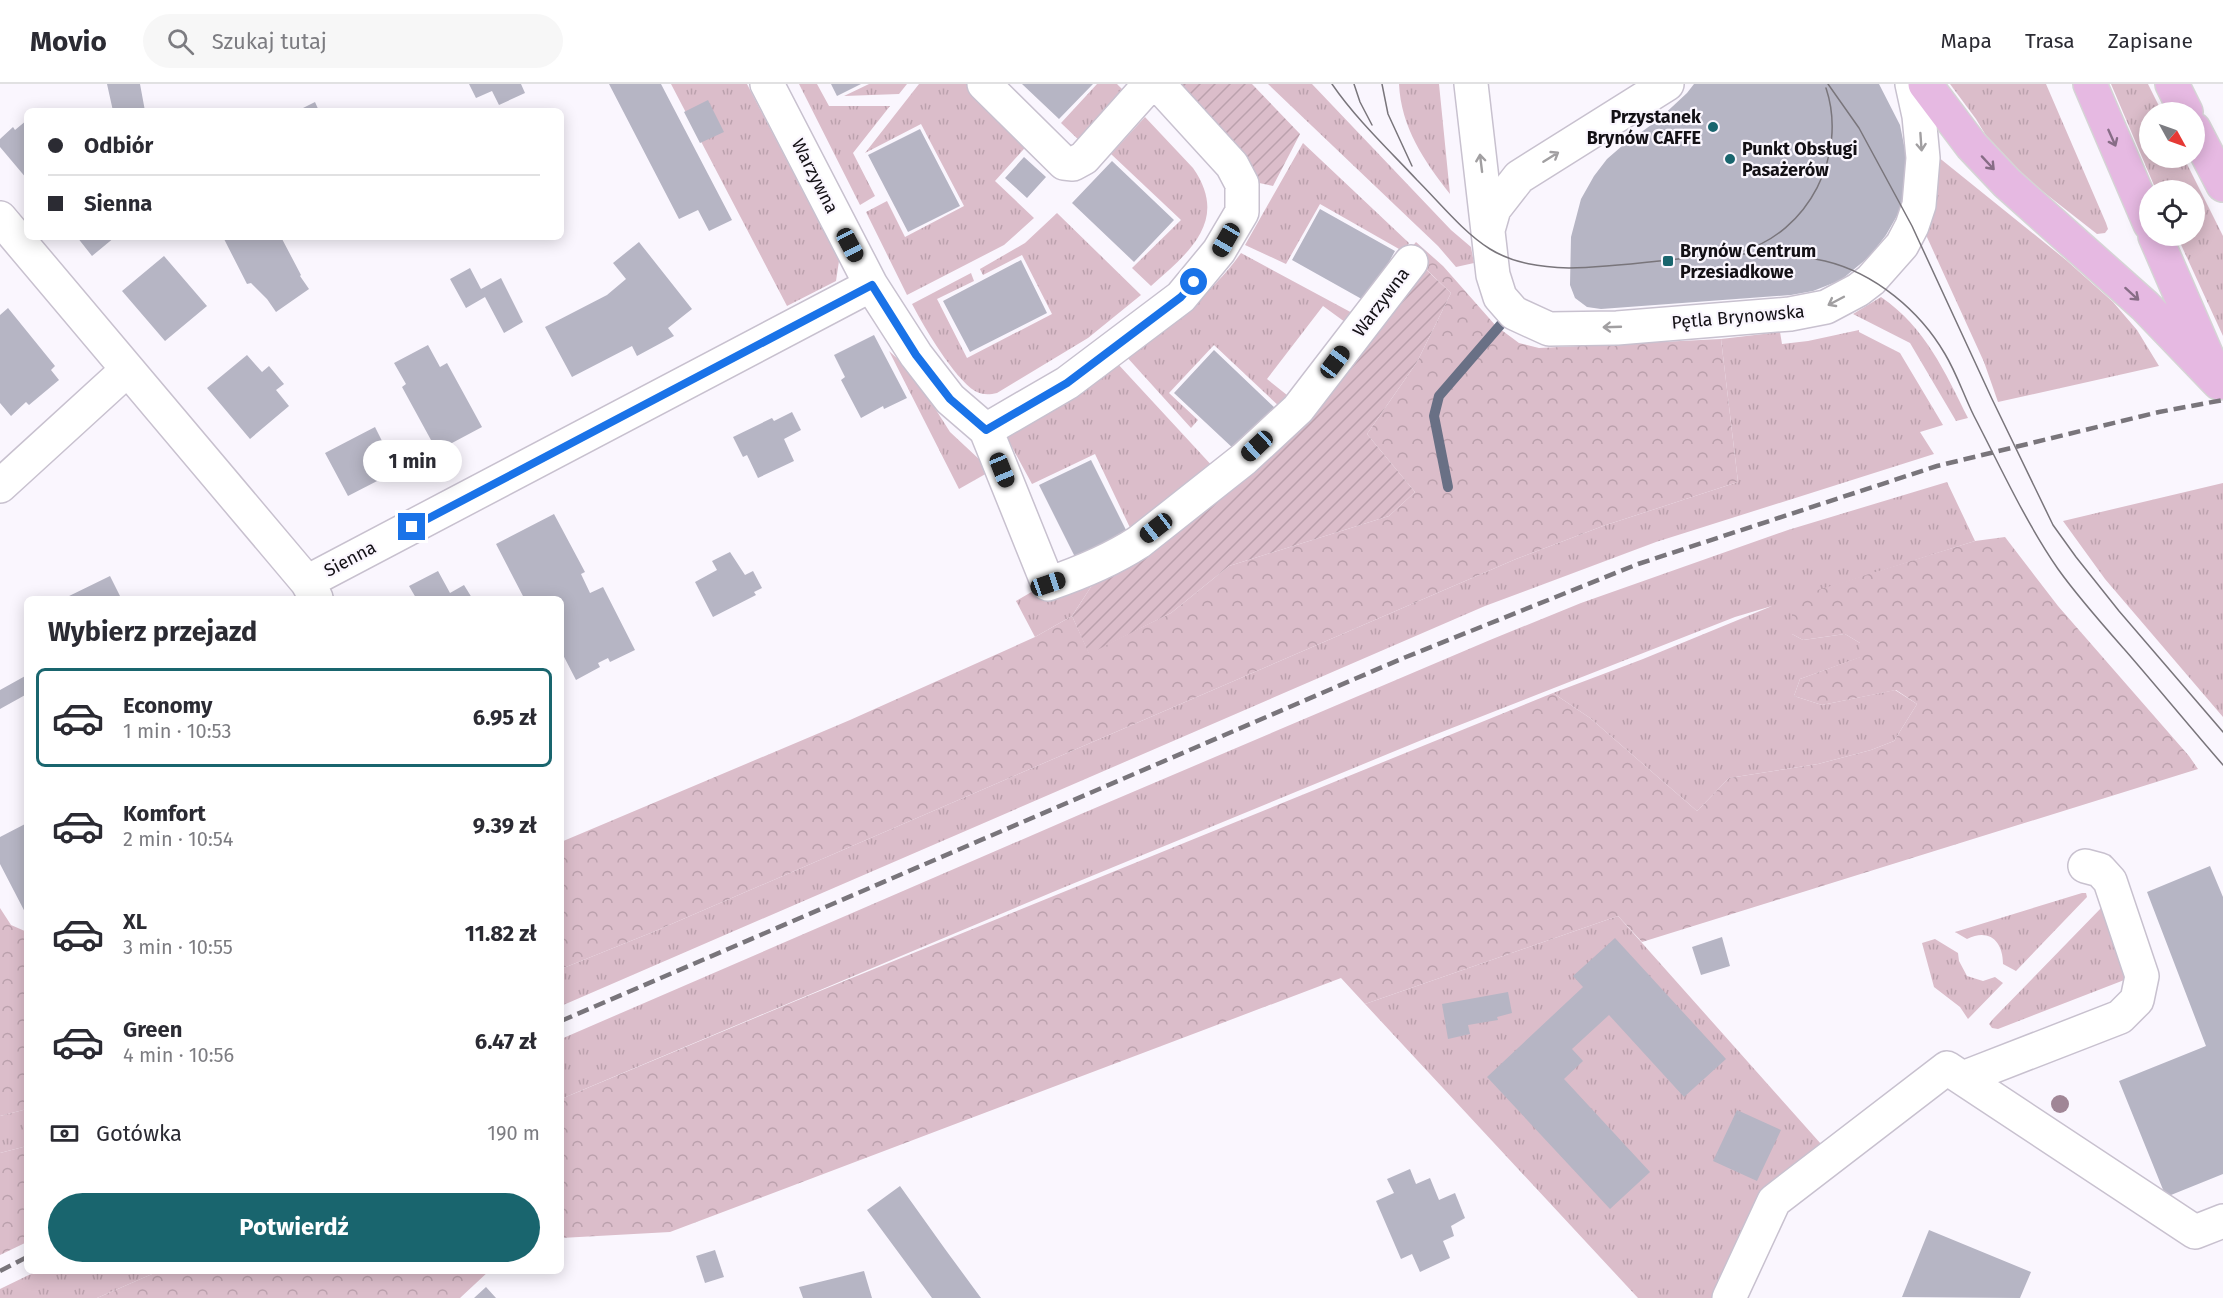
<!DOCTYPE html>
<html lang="pl">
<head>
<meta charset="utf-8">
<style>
  :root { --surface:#fff; --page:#f7f7f7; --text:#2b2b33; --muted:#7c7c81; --line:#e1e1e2; --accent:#19656e }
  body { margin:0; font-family:"Fira Sans",sans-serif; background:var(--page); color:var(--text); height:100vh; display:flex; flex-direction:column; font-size:22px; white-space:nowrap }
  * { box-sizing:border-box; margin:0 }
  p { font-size:20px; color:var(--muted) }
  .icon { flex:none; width:33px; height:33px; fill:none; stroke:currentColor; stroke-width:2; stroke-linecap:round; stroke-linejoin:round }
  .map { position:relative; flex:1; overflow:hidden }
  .details { position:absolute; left:24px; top:512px; width:540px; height:678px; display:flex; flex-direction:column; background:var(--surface); border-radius:9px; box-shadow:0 3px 15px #0003 }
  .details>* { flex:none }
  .guide { position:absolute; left:24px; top:24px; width:540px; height:132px; border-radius:9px; box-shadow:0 3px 15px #0003; display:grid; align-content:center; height:132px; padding:0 24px; background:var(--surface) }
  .needle { width:39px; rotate:130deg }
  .fabs { position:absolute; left:2139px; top:18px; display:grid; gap:12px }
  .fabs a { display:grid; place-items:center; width:66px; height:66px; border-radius:50%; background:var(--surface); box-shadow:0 3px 15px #0003; font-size:30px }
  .end { position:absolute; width:27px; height:27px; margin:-14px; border:8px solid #1a73e8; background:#fff; box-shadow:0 0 0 3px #fff }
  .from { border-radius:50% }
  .bubble { position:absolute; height:42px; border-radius:21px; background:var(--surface); box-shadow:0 3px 15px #0003; font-size:20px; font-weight:700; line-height:42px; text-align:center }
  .car { position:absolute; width:18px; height:36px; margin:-18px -9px; border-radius:8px; box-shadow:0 0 4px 2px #0007; background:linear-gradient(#222 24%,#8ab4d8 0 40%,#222 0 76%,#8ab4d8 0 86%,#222 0) }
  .guide b { display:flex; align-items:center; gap:21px; height:57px; font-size:22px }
  .guide b+b { border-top:2px solid var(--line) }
  .guide i { width:15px; height:15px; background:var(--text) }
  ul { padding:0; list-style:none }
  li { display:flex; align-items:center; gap:18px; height:99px; margin:0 12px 9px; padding:0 12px; border:3px solid transparent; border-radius:9px }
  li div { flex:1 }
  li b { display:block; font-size:22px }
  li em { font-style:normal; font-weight:700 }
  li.selected { border-color:var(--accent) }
  li>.icon { width:54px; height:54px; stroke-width:1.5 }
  h2 { padding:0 24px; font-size:27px; line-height:72px }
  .pay { display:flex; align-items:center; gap:15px; height:66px; padding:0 24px; font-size:22px }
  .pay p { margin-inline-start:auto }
  .cta { display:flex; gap:12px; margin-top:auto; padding:12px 24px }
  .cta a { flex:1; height:69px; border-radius:36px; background:var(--accent); color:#fff; font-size:24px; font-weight:700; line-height:69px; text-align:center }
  header { display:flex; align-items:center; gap:36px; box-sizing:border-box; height:84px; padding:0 30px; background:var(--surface); border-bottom:2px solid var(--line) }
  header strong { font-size:28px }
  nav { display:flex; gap:33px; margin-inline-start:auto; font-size:21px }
  .search { width:420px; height:54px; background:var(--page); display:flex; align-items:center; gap:15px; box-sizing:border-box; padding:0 21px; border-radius:33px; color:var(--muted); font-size:22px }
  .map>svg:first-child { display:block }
</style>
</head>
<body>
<header>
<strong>Movio</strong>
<div class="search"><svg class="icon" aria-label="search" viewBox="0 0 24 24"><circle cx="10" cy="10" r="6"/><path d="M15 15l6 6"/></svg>Szukaj tutaj</div>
<nav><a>Mapa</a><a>Trasa</a><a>Zapisane</a></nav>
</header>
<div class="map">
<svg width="2223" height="1214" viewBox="0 0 2223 1214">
  <defs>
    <pattern id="grass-tufts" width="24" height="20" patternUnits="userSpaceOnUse" patternTransform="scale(1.5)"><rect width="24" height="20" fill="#dbbdca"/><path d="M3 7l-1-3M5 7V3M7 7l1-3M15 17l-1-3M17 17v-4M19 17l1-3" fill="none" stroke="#bba1ad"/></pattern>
    <pattern id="forest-crowns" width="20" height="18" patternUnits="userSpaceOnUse" patternTransform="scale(1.5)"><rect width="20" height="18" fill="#dbbdca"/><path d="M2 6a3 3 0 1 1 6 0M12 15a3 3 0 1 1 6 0" fill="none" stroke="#bba1ad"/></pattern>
    <pattern id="garden-furrows" width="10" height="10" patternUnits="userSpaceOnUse" patternTransform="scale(1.5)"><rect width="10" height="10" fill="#dbbdca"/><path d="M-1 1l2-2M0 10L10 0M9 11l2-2" fill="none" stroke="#bba1ad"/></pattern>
  </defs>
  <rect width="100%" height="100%" fill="#faf6fe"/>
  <path fill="url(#grass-tufts)" d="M671,0H747L839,177L836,197L787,222Z
    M799,0H817L829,22H890L853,69L875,112L860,121Z
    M869,0H907L899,10L844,12Z
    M919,0H974L1032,56L995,97L1034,134L1004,161L907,211L866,128L887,117L905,153L964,122L921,40L865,69Z
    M1097,0H1117L1122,5L1123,11L1084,61L1061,39Z
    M1268,0H1312L1451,146L1471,163L1474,179L1456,183L1438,162Z
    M1399,0H1439L1450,110C1424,77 1401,43 1399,0Z
    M1950,0H2046L2106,139L2108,145L2105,149L2097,150L1999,73L1976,35Z
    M2111,0H2148L2162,28H2150V74H2184L2223,152V252L2177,152H2194V106H2156Z
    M1145,33L1193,84C1230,137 1188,169 1151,202L1132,184L1181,136L1111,70Z
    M1303,59L1409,159L1378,203L1399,165L1320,120L1286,180L1245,161Z
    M1927,64L2066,176L2113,218L2137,246L2159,282L1998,318L1984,278L1921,140Z
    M1057,129L1141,211L1088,254L997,309C989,311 982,311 975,307C954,294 924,243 912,220L971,189L974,197L937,215L967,274L1052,230L1022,171L983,191L980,185L1025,159Z
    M1241,169L1356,231L1349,241L1323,222L1267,295L1292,315L1281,324L1214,261L1169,309L1198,336L1191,344L1125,271C1167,241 1211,212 1241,169Z
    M1881,213C1925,243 1945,288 1968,334L1956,337L1910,259L1853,230Z
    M1859,246V248L1900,269L1943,341L1920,348L1934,370L1656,458L1485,522L561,922V885L653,848L1516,475L1603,442L1738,398L1721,255L1780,248L1782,260L1808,257Z
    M889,267L912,288L950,348L980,376L989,388L959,405Z
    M1117,279L1215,385L1133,450L1095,370L1032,400L1006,352Z
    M1947,398L1975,457L1792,515V550L1803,556L1845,550L1860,559L1861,573L1800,595L1794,612L1822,621L1895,606L1917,620L1894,657L1871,666L1818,680L1729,694L1697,727L1590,634L1553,609L1643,575L1772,522L1735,533L1429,653L1060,805L561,1015V955L1081,730L1490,556L1581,519L1788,446Z
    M2223,399V633L2105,495L2063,437Z
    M1098,492L1072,532L1035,553L1016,517L1040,503Z
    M2082,809H2086L2087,813L2016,887L2003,880C2003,857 1989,844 1967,855L1955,848Z
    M2103,822L2132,893L1998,945L1992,944L1989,940L1993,935Z
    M1618,832L1821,1060L1766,1108L1713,1214H1638L1365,920Z
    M1935,855L1958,869L1959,877L1967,892L1983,897L1995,893L2003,899L1968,935L1960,923L1934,903L1922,859Z
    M27,1025V1062L0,1069V1032Z
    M37,1187H159L97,1214H0V1205Z"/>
  <path fill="url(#forest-crowns)" d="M1416,158L1443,182L1496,242L1519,259L1539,264L1721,255L1738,398L1603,442L1516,475L653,848L561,885V758L850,636L1035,553L1072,532L1089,569L1171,529L1229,482L1389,432L1415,408L1367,350L1417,278L1451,209L1408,168Z
    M2005,453L2058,522L2189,672L2198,685L1642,858L1618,832L1365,920L1341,894L670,1148L561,1154V1015L810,911L1553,609L1590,634L1697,727L1729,694L1818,680L1871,666L1894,657L1917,620L1896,606L1822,621L1794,612L1800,595L1860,573V559L1845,550L1803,556L1792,550V514L1975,457Z
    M0,824L11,841L27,848V1025L0,1032Z
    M27,1062V1158L0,1171V1069Z
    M159,1187V1186L489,1187L460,1214H97Z"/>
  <path fill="url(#garden-furrows)" d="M1179,0H1252L1300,50L1273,102L1250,97Z
    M1419,179L1451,209L1417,278L1367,350L1415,408L1389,432L1229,482L1171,529L1089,570L1072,532L1098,492L1140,467Z"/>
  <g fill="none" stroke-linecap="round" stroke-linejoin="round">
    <path stroke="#697085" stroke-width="10" d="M1448,403L1434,332L1439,312L1503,238"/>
  </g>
  <path fill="#b6b5c4" d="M107,0H140L145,27H113Z
    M469,0H521L525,9L499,21L492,7L476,14Z
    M609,0H661L732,136L709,147L698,126L679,135Z
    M831,0H861L837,12Z
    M1022,0H1093L1059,35Z
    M1694,0H1879L1900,41L1906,71L1902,123L1886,151L1870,172L1841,196L1813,207L1791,211L1601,225L1587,223L1575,214L1570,201L1571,153L1581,115L1594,92L1607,75L1622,62L1658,36L1687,9Z
    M708,16L724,48L700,59L684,28Z
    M315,18L319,27H297Z
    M27,36V95L0,63V55L13,43L15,46Z
    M920,45L960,122L908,148L868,71Z
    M1024,73L1046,93L1027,114L1005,94Z
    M1112,77L1174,136L1134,178L1072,119Z
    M1320,125L1395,167L1367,218L1292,176Z
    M77,153H115L92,172Z
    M223,153H281L301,191L300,192L309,205L276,228L267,215L251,199L247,200Z
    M639,158L692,225L668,244L674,252L637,272L632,262L572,293L545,243L607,211L626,195L613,179Z
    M164,172L207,222L165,257L122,207Z
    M1021,176L1047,229L970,268L943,217Z
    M470,184L481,205L501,194L523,238L504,249L485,213L466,224L450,195Z
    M8,224L55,282L51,286L59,296L29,321L26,318L11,332L0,319V231Z
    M874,251L907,314L884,325L883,322L861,334L841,296L845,293L834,271Z
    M428,261L440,283L447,279L482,343L437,367L402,303L406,300L394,279Z
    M1214,266L1276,325L1236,367L1174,309Z
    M247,271L262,288L269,282L284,300L276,306L289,322L250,355L207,304Z
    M792,328L801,346L784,355L794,377L758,394L747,371L743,373L733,353L772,334L774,337Z
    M375,343L394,381L378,390L381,395L348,412L325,369Z
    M1091,376L1129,452L1077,477L1039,401Z
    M554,430L585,488L581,490L590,509L603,503L635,566L610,578L608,574L598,579L600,583L576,596L561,567V514H524L496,460Z
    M730,468L745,491L753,487L762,504L754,508L756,511L713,533L695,498L717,486L712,477Z
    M438,487L450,509L464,501L472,514H416L409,502Z
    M110,492L121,514H65Z
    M27,591V610L0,625V606Z
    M27,739V832L0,780V753Z
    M2210,782L2223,813V1090L2166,1113L2119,997L2206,962L2147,808Z
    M1722,853L1730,882L1701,891L1692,863Z
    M1615,854L1726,975L1684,1013L1609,931L1572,965L1583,977L1564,995L1650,1088L1610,1125L1487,993L1583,903L1573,892Z
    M1508,908L1512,929L1497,933L1498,936L1468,941L1470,950L1448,955L1442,920Z
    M1737,1026L1781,1046L1757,1097L1713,1077Z
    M1410,1085L1416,1100L1430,1094L1439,1116L1455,1109L1465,1134L1451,1142L1454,1152L1443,1157L1450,1174L1420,1188L1412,1170L1401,1175L1376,1117L1394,1109L1387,1095Z
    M900,1102L945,1165L981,1214H932L867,1126Z
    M1929,1146L2031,1188L2020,1214L1902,1213Z
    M715,1166L724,1193L705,1199L696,1172Z
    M864,1187L872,1214H803L799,1203Z
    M486,1203L496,1214H474Z"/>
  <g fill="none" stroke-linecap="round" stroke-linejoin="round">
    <g stroke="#c8c1cf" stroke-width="36">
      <path id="minor" d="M767,0L871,201L916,271L950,315L986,346L1048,500C1080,489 1110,477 1139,458L1244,375L1298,325L1411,178
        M984,0L1064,79L1073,80L1084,74L1150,0
        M1471,0L1493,191L1500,213L1514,229L1549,245L1617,244L1790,230L1826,223L1858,206L1871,196L1902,161L1912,142L1919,121L1923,74L1919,32L1912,0
        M0,134L307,498L316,514
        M1488,146L1494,125L1519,93L1667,0
        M986,346L1067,299L1181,213L1219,167L1242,128V100L1232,81L1158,0
        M0,402L127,286
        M307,498L871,201
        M1963,994L2120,933L2137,916L2142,892L2110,797L2100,786L2085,782
        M1729,1214L1774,1117L1947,984L2195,1148L2223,1137"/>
    </g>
    <g stroke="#d5d4d5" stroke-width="36">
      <path id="major" d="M1925,0L1971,61L2007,99L2145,222L2219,299
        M2090,0L2150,140
        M2172,0L2186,28
        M2194,45L2223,101
        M2155,152L2210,279"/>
    </g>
    <use href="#minor" stroke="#fff" stroke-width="33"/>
    <use href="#major" stroke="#e6b9e2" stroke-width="33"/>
    <path stroke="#79757b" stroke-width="1.5" d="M1332,0C1356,35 1388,65 1417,96C1440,119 1463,148 1490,165C1514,180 1542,183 1569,184C1653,183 1743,158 1825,177C1875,189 1920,227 1945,270C1957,290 1964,312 1974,332C2001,384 2025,437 2058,485C2078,513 2102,540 2125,566C2158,604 2190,643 2223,681
      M1354,0L1360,18L1372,41
      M1382,0L1388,30L1412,82
      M1828,0L1859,44L1912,142L1992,315L2053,441L2076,473L2119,527L2223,648
      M1740,168C1809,149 1848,70 1826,4"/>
    <path stroke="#79757b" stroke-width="4.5" stroke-dasharray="12 6" stroke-linecap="butt" d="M561,937L1401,575L1638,480L1937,382L2159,328L2223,316
      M0,1187L27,1173"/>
  </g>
  <circle fill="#a08696" cx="2060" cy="1020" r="9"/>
  <defs><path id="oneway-shaft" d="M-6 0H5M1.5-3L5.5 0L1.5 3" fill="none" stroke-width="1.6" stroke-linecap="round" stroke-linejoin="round" transform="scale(1.5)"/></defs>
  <g stroke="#876d86">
    <use href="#oneway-shaft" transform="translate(2112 54) rotate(66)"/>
    <use href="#oneway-shaft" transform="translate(1988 79) rotate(47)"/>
    <use href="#oneway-shaft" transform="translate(2132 210) rotate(42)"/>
  </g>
  <g stroke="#a19fa1">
    <use href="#oneway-shaft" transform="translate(1921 58) rotate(86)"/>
    <use href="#oneway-shaft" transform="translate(1551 73) rotate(-32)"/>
    <use href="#oneway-shaft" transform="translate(1481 79) rotate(-97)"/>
    <use href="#oneway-shaft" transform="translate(1836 217) rotate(152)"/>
    <use href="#oneway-shaft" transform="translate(1612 243) rotate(178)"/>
  </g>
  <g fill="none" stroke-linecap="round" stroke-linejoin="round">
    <path stroke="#1a73e8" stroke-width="8" d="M412,443L872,201L916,271L950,315L986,346L1067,299L1181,213L1194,198"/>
  </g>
  <g fill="#19656e" stroke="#faf6fe" stroke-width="2">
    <circle cx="1713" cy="43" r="6"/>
    <circle cx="1730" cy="75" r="6"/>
    <rect x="1662" y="171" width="12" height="12" rx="3"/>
  </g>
  <g text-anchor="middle" stroke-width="4.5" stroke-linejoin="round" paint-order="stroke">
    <g font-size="18" font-weight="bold" fill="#131015" stroke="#faf6fe" text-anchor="start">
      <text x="1701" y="39" text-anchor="end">Przystanek<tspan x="1701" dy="21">Brynów CAFFE</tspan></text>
      <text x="1742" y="71">Punkt Obsługi<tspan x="1742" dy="21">Pasażerów</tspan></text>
      <text x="1680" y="173">Brynów Centrum<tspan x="1680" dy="21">Przesiadkowe</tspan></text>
    </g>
    <g font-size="18" fill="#131015" stroke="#faf6fe">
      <text transform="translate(815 92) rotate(63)" y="6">Warzywna</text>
      <text transform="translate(1381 218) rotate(-53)" y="6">Warzywna</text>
      <text transform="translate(1738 233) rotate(-5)" y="6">Pętla Brynowska</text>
      <text transform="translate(350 475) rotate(-28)" y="6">Sienna</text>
    </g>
  </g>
</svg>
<div class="fabs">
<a><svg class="needle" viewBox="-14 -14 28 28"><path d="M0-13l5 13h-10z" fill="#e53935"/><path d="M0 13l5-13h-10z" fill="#7c7c81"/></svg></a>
<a><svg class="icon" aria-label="locate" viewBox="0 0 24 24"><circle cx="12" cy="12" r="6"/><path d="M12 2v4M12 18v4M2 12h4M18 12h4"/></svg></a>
</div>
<i class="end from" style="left:1194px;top:198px"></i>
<i class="end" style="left:412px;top:443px"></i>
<div class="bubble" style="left:363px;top:356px;width:99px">1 min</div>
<i class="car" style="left:1226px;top:156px;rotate:210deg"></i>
<i class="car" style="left:850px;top:161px;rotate:152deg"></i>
<i class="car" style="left:1335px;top:278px;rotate:37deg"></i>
<i class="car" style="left:1257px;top:362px;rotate:227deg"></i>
<i class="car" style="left:1002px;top:386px;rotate:158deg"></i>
<i class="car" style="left:1156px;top:444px;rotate:232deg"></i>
<i class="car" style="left:1048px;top:500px;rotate:71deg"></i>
<div class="guide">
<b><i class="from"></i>Odbiór</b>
<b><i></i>Sienna</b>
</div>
<section class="details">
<h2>Wybierz przejazd</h2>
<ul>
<li class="selected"><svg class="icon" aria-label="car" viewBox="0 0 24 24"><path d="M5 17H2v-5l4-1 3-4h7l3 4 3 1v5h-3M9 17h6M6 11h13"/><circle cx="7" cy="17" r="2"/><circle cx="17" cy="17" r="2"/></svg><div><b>Economy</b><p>1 min · 10:53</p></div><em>6.95 zł</em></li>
<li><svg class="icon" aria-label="car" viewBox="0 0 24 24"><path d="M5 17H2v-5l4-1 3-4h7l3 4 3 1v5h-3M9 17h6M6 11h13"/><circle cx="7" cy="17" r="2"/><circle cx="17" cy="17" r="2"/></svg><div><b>Komfort</b><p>2 min · 10:54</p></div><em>9.39 zł</em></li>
<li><svg class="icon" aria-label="car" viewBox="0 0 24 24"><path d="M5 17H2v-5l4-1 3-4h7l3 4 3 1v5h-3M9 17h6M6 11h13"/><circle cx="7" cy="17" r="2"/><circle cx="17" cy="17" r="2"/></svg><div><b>XL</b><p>3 min · 10:55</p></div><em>11.82 zł</em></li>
<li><svg class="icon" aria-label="car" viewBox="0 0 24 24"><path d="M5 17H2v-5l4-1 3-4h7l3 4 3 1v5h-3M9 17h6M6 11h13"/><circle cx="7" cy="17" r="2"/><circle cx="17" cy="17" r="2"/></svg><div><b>Green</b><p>4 min · 10:56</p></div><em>6.47 zł</em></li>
</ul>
<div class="pay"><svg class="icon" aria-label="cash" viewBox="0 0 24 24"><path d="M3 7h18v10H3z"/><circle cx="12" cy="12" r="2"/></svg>Gotówka<p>190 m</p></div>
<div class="cta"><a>Potwierdź</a></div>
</section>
</div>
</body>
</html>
